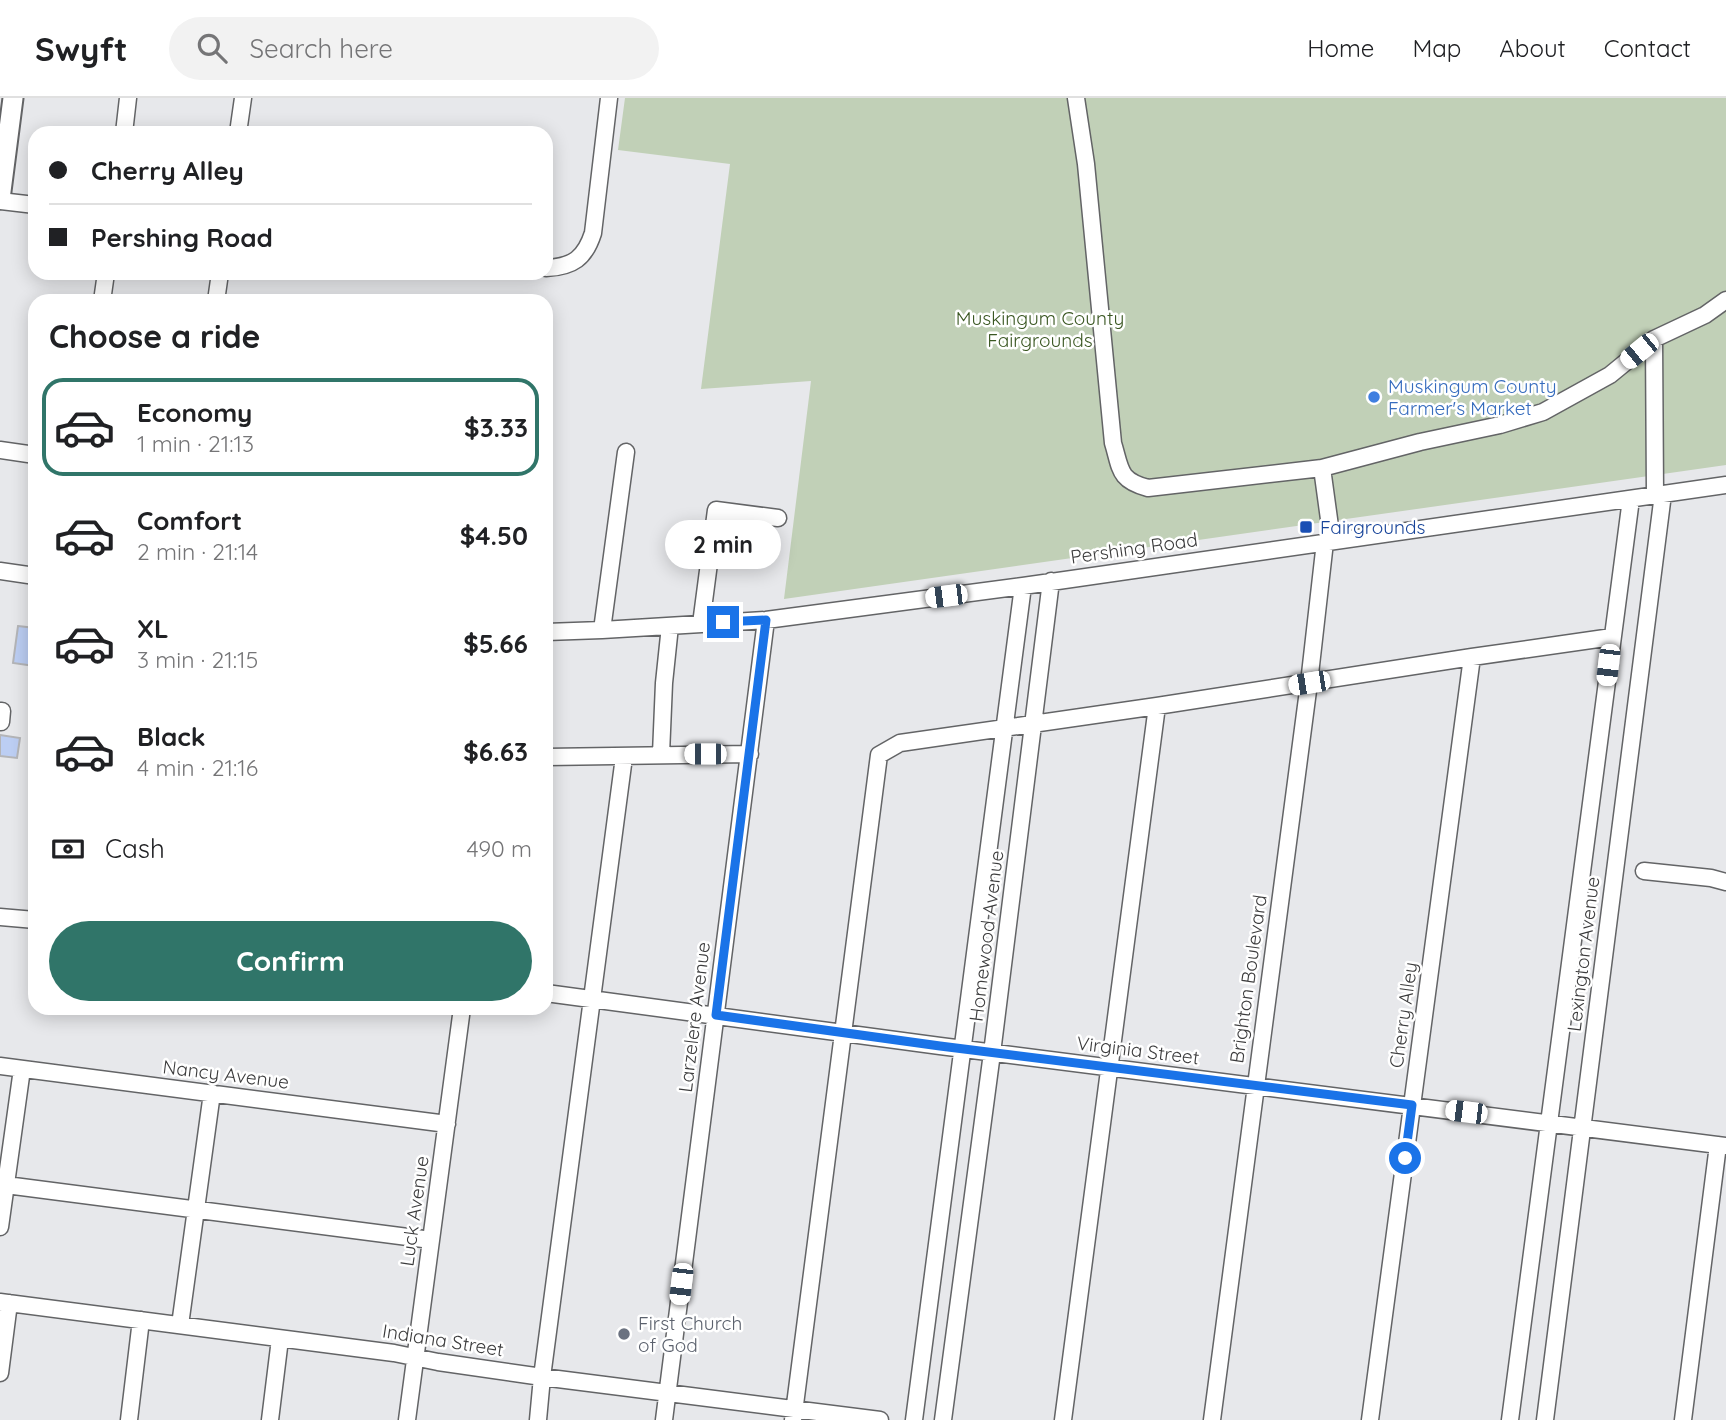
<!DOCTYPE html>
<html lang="en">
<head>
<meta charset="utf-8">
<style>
  :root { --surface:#fff; --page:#f2f2f2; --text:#202124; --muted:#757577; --line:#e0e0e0; --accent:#307569 }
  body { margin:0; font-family:Quicksand,sans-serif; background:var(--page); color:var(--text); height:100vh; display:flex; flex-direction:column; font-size:26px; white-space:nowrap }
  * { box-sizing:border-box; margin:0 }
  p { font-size:23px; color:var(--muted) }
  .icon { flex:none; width:38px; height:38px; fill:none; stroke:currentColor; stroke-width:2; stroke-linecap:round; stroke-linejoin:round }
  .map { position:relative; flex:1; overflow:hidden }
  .drawer { position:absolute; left:28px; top:196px; width:525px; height:721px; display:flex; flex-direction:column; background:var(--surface); border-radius:21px; box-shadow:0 4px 18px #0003 }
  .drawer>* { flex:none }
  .guide { position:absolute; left:28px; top:28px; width:525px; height:154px; border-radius:21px; box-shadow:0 4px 18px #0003; display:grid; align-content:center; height:154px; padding:0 21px; background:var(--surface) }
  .end { position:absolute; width:32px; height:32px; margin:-16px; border:9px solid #1a73e8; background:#fff; box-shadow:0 0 0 4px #fff }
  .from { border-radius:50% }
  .bubble { position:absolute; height:49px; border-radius:24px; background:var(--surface); box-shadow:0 4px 18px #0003; font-size:23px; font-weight:700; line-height:49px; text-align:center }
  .car { position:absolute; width:21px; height:42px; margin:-21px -10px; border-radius:9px; box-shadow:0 0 5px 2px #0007; background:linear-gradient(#fff 24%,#345 0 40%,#fff 0 76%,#345 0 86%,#fff 0) }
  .guide b { display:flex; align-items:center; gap:24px; height:66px; font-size:26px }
  .guide b+b { border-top:2px solid var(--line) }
  .guide i { width:18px; height:18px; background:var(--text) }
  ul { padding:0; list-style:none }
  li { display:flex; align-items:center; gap:21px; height:98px; margin:0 14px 10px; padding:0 7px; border:4px solid transparent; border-radius:21px }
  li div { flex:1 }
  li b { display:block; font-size:26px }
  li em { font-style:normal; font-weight:700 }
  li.current { border-color:var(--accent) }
  li>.icon { width:63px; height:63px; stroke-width:1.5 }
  h2 { padding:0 21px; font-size:32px; line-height:84px }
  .pay { display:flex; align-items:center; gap:18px; height:77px; padding:0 21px; font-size:26px }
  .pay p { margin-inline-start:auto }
  .button { display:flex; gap:14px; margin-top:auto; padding:14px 21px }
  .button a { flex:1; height:80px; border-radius:42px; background:var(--accent); color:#fff; font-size:28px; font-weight:700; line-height:80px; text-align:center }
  header { display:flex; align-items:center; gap:42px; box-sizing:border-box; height:98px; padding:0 35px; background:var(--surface); border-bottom:2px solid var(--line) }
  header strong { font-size:33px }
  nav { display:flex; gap:38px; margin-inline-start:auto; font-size:24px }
  .search { width:490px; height:63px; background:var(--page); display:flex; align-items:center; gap:18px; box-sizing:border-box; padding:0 24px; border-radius:38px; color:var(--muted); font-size:26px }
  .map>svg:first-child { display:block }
</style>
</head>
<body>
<header>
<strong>Swyft</strong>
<div class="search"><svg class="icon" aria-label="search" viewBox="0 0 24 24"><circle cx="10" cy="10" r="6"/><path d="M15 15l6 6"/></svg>Search here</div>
<nav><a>Home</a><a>Map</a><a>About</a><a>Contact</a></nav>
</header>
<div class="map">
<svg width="1726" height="1322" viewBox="0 0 1726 1322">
  <rect width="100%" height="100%" fill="#e7e8eb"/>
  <path fill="#c1d0b7" d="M625,0H1726V367L784,501L811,283L701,291L730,66L618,52Z"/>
  <path fill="#bccef3" stroke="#b4b5b8" stroke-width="2" d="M18,528L35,530V568L13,565Z
    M0,637L20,640L17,660L0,658Z"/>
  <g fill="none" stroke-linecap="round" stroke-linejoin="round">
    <g stroke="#636466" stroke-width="19">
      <path id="minor" d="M1076,0L1086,66L1113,345C1121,371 1118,382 1148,390L1322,370L1420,344L1500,327L1543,314L1610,277L1654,241L1705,217L1726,202
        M124,35L128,0
        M238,35L243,0
        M0,103L35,107
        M546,170C573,169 585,160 593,135L609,0
        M102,203L106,175
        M216,203L220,175
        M1654,241L1655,397
        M0,352L35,357
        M1322,370L1332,443
        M0,473L35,478
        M701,526L716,412L778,420
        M602,532L626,354
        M546,534L602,532L766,522L1023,488L1726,387
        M0,613H2L1,624
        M661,656L664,585L670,528
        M546,659L750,656
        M1644,773L1711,780L1726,784
        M0,819L35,822
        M546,895L940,948L1726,1048
        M0,968L447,1026
        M6,1087L431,1142
        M0,1129L22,971
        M0,1204L394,1255L438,1264L542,1279L880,1322
        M180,1227L212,995
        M0,1275L9,1205
        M129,1322L141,1222
        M270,1322L280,1241
        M407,1322L462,910
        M538,1322L542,1279L624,659
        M664,1322L766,522
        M793,1322L879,657L900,645L1157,608L1472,559L1612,539
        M914,1322L1023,488
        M943,1322L992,955L1051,483
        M1063,1322L1157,608
        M1212,1322L1309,585L1325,444
        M1370,1322L1472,559
        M1510,1322L1631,401
        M1545,1322L1663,396
        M1683,1322L1718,1047"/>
    </g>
    <g stroke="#636466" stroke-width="23">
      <path id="major" d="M0,101L13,0"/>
    </g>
    <use href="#minor" stroke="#fff" stroke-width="16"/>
    <use href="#major" stroke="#fff" stroke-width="19"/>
  </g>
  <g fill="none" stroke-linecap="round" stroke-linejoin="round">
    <path stroke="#1a73e8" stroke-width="9" d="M723,524L766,522L716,917L940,948L1412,1007L1405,1060"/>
  </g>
  <circle fill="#3f7fe0" stroke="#fff" stroke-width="2.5" cx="1374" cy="299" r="7"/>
  <rect fill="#1a4fb4" stroke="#fff" stroke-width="2.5" x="1299" y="422" width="14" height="14" rx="3.5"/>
  <circle fill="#6b7280" stroke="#fff" stroke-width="2.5" cx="624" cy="1236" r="7"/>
  <g text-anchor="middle" stroke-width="5" stroke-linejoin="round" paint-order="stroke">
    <g font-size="19" fill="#3a5722" stroke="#fff">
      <text x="1040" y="227">Muskingum County<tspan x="1040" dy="22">Fairgrounds</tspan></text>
    </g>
    <g font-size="19" fill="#366cbe" stroke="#fff" text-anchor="start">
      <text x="1388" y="295">Muskingum County<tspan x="1388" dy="22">Farmer's Market</tspan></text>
    </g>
    <g font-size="19" fill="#164399" stroke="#fff" text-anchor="start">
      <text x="1320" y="436">Fairgrounds</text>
    </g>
    <g font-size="19" fill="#3c3c3d" stroke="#fff">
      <text transform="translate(1134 450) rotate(-8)" y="7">Pershing Road</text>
      <text transform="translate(986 838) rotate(-83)" y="7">Homewood Avenue</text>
      <text transform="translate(1583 856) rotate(-83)" y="7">Lexington Avenue</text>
      <text transform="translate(1248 881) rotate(-82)" y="7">Brighton Boulevard</text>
      <text transform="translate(1403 917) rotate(-82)" y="7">Cherry Alley</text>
      <text transform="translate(694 919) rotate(-83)" y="7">Larzelere Avenue</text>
      <text transform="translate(1138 952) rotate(7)" y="7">Virginia Street</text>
      <text transform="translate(226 976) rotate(7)" y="7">Nancy Avenue</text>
      <text transform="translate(414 1113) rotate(-82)" y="7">Luck Avenue</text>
      <text transform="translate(443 1242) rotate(9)" y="7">Indiana Street</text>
    </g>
    <g font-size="19" fill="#5b616d" stroke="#fff" text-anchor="start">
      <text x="638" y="1232">First Church<tspan x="638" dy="22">of God</tspan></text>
    </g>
  </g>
</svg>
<i class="end from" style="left:1405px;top:1060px"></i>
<i class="end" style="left:723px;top:524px"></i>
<div class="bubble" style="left:665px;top:422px;width:116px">2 min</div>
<i class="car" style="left:1639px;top:253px;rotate:231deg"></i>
<i class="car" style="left:946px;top:498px;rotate:263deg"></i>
<i class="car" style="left:1608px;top:567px;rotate:187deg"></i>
<i class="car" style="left:1309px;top:585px;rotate:261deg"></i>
<i class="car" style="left:705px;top:656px;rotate:270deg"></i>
<i class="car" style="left:1466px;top:1014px;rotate:277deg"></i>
<i class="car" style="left:681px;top:1186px;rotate:187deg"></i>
<div class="guide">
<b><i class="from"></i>Cherry Alley</b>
<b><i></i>Pershing Road</b>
</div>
<section class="drawer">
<h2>Choose a ride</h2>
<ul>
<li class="current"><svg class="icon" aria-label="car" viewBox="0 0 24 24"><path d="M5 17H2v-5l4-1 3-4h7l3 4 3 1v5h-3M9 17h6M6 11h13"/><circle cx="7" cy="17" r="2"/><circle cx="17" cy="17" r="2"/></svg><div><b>Economy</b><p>1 min · 21:13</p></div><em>$3.33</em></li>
<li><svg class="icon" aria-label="car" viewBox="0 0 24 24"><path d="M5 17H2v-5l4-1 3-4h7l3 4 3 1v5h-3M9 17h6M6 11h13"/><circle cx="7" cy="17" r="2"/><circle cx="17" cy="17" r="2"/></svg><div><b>Comfort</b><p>2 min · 21:14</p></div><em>$4.50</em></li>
<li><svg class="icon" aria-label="car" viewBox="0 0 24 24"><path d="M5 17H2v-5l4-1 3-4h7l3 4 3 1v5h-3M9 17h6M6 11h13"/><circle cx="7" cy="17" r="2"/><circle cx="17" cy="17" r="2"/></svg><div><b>XL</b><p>3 min · 21:15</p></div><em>$5.66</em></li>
<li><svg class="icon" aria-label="car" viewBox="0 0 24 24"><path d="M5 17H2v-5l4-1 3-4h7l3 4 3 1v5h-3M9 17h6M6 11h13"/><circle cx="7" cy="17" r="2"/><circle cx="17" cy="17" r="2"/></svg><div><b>Black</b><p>4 min · 21:16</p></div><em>$6.63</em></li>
</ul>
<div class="pay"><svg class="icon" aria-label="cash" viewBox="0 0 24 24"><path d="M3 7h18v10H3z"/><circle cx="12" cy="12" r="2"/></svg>Cash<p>490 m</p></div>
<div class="button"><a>Confirm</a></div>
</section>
</div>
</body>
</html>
